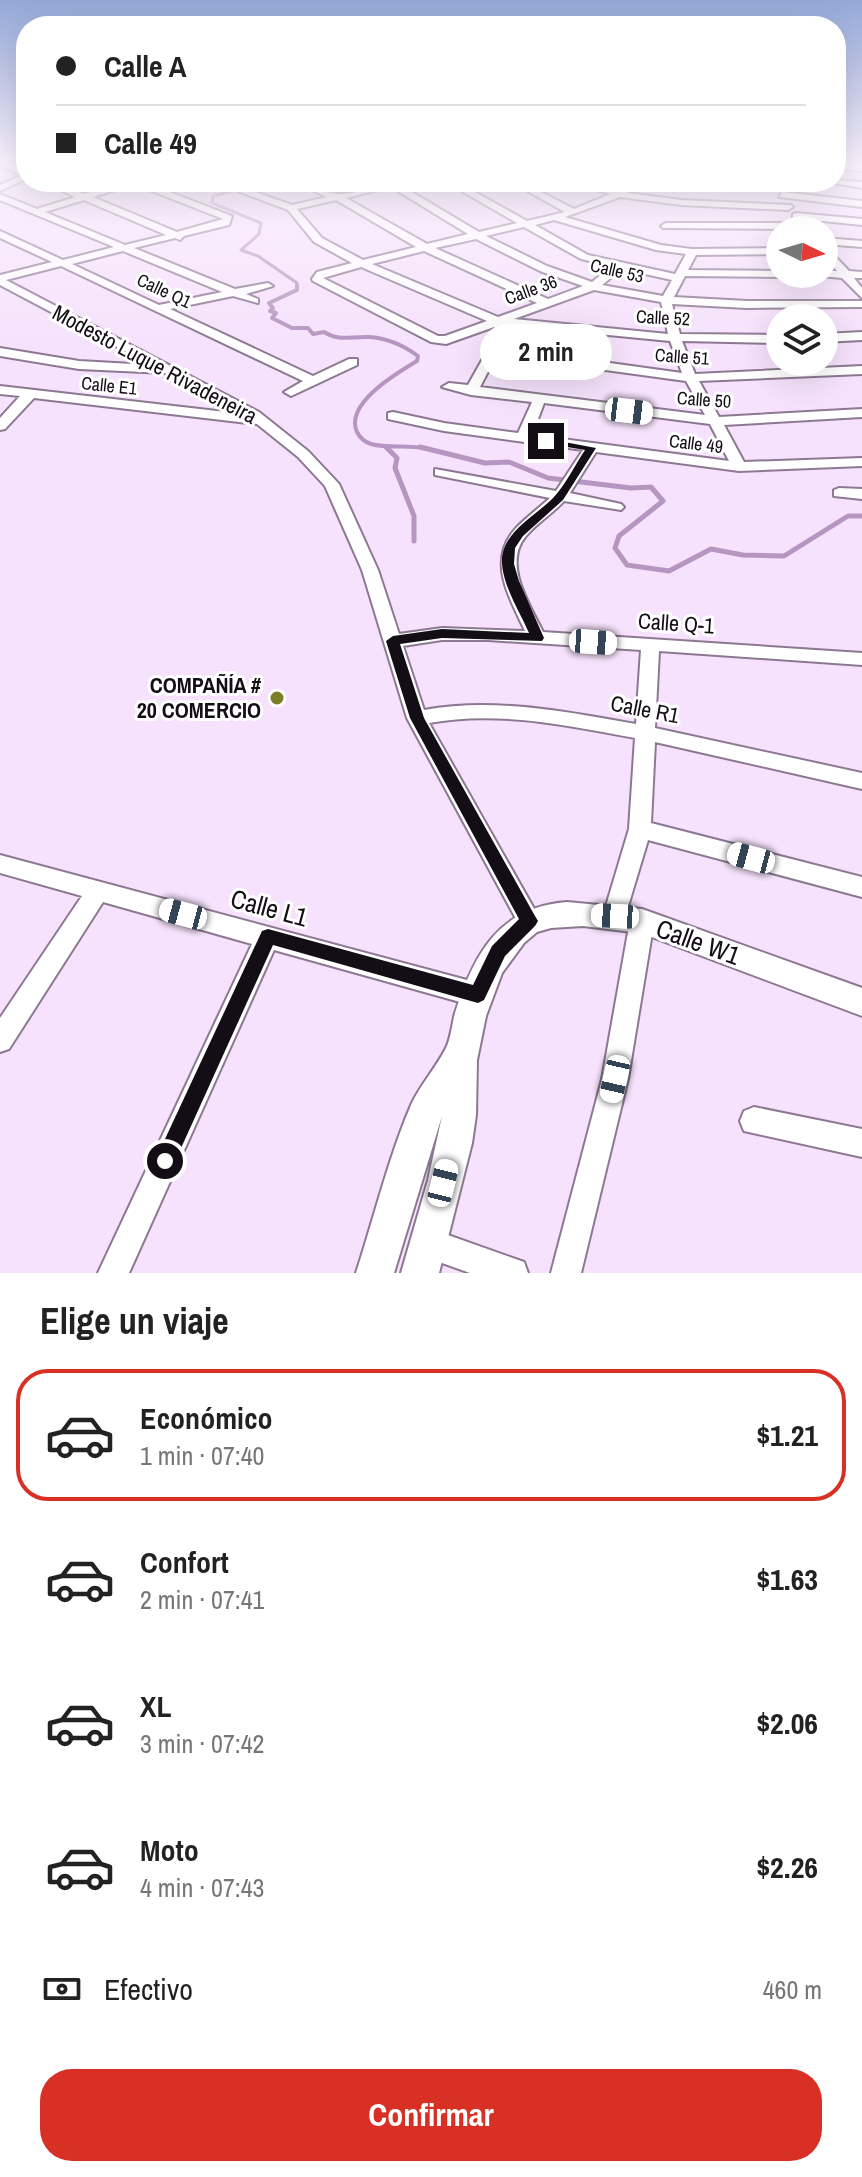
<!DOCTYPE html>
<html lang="es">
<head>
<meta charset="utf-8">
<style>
  :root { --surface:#fff; --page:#f2f2f2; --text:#222; --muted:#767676; --line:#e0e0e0; --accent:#d93025 }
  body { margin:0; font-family:"Archivo Narrow",sans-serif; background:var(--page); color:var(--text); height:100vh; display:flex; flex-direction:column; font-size:30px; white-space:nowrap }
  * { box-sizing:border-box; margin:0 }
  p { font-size:26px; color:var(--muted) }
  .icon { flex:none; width:44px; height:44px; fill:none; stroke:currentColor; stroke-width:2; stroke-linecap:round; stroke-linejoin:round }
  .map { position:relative; height:1273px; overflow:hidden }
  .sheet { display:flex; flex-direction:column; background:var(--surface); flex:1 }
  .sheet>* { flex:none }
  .top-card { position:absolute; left:16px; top:16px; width:830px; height:176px; border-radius:32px; box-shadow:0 8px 32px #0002; display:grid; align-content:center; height:176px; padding:0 40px; background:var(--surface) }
  .needle { width:52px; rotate:95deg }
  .buttons { position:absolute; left:766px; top:216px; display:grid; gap:16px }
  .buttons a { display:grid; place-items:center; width:72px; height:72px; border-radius:50%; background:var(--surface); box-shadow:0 8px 32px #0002; font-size:40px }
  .end { position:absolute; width:36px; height:36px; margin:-18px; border:10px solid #130d15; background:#fff; box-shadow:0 0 0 4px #fff }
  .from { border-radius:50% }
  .bubble { position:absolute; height:56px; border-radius:28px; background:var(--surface); box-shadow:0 8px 32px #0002; font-size:26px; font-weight:800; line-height:56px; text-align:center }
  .car { position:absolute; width:24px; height:48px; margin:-24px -12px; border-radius:10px; box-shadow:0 0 6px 2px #0007; background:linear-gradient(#fff 24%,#345 0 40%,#fff 0 76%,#345 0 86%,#fff 0) }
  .top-card b { display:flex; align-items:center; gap:28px; height:76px; font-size:30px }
  .top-card b+b { border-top:2px solid var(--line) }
  .top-card i { width:20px; height:20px; background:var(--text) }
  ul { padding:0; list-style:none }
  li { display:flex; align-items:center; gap:24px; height:132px; margin:0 16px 12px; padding:0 24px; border:4px solid transparent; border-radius:32px }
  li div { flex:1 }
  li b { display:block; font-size:30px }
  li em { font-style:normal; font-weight:800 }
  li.active { border-color:var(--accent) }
  li>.icon { width:72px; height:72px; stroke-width:1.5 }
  h2 { padding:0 40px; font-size:36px; line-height:96px }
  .pay { display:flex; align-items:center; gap:20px; height:88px; padding:0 40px; font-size:30px }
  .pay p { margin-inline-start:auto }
  .primary-button { display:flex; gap:16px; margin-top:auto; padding:16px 40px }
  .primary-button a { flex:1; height:92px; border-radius:32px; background:var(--accent); color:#fff; font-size:32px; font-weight:800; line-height:92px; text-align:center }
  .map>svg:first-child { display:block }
</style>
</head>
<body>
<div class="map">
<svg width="862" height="1273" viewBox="0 0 862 1273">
  <rect width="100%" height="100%" fill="#f6e2fc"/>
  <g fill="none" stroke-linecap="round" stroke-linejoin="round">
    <path stroke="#b696c0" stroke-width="3" d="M270,182L213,196L212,203L261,223L259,234L241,250L258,256L297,283V287"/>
    <path stroke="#b696c0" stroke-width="4" d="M297,285V290L269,303L273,308L270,311L276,313L272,318L292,328H308L313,334L324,332C340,342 350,336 369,337C387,338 403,345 418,356L417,361C397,373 344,404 357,432C360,438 365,442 371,444C389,449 409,444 428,449
      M385,446L388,449"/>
    <path stroke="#b696c0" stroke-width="5" d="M386,447L397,458L395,468L414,516V541
      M420,447L485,463L509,462L548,478L631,488L651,487L663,501L619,536L615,548L627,565L669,571L711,549L743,555L784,556L848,516H862"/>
    <g stroke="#8c7991" stroke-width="4">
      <path id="minor" d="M0,162L26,170V179L0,191V185L22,175L0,165Z
        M836,163L862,165V171L836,169Z
        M836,180L862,182V188L827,182Z
        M44,182H56L84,194L123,182H144L232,216L229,225L184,236L180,240L175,238L134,248L235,289L268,283L273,286L246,294L258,299V303L233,296L170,309L313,376L349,359H357V365L291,396L284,392L303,381L61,266L6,280L259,412L308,451L339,484L378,570L399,634L442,628L525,631C509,596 486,560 517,527C527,517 539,508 550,498L435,475V469L556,491L583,450L444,431L388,419V413L393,412L444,423L518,433L532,402L471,395L442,387L449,383L468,385L486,353L497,349L502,342L494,327L446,344L431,342L313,281L312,279L317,272L352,263L314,242L288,210L214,182H227L292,205L327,197L294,182C310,182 323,193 338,194C357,195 381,182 401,182L400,185L479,232L517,223L446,182H457L527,221L565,212L511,182H522L574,209L610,194L572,182H585L618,191L631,182H641L627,193L681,200L791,205L793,207L788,210L681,205L620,197L565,217L661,245L692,249L780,248V254L696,255L688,270L780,271V274H785L780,277L685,276L674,297L747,301H862V307L747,308L672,304L680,334L780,335V343L682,341L695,374L862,366V374L699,381L719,417L862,409V417L724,425L744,462L862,458V466L739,471L596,452L570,493L621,504L624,507L621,510L564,501C552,514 537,523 526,536C502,564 530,605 543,632L862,653V665L659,651L655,728L862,773V789L655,742L651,823L862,877V897L648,840L623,923L615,926L607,923L603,916L629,829L635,738C569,726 497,710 429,723L541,921L537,928L529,931L521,928L407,718L362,570L325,486L298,457L257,424L34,398L5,429L0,430V418L20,396L0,394V386L243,414L165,373L79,369L0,356V348L79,361L151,365L0,285V275L52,262L0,238V231L63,260L114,247L0,200V194L37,209L75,197ZM134,184L223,219L177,232L93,197ZM391,187L468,234L427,244L346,198ZM84,200L166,235L125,245L45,212ZM336,200L416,247L363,260L322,238L297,209ZM554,220L656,250L686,254L675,274L588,255L535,225ZM524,227L581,259L612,266L592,282L547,266L486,236ZM476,239L540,271L583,286L548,299L435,248ZM123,251L222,292L159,305L72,264ZM424,251L537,303L498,317L372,264ZM361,267L487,321L445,336H438L323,278ZM622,269L672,280L663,296L602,285ZM594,290L661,302L668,334L514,319ZM505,325L670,341L682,373L509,349L514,342ZM502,356L686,381L705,415L480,387L495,358ZM544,403L710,424L729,461L532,435ZM442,640H488L641,650L636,724C567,712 494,697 424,710L403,646Z
        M696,182L777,184L782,187L777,190L693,187Z
        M782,192L862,201V207L779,197Z
        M796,213L862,219V225L793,218V214Z
        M666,223H801L806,226L801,229L663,228L661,226Z
        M824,238L862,241V247L824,244Z
        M824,245L849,271L862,272V278H854L862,288V298L842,278L820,276L819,274H824V271H837L824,255Z
        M862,332V340L824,342V334Z
        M839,488L862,489V499L834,496V490Z
        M0,855L478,983L487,987L491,995L487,1003L478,1007L274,950L129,1273H98L252,944L103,902L9,1049L0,1052V1018L82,896L0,873Z
        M642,911L650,914L654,921L628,1079L581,1273H551L602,1079L630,921L634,914Z
        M754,1107L862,1129V1157L744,1131L740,1121L744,1111Z
        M428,1228L524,1262L528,1273H470L417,1254L413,1243L417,1232Z"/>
    </g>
    <g stroke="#8c7991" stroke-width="4">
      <path id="tertiary" d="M567,902L642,909L862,988V1016L641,933L583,926L551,928L537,932L524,943L502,973L486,1016L477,1060L476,1115L472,1143L439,1273H401L428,1180L442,1116L394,1273H356C374,1218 388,1159 411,1105C420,1085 436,1068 446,1048C451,1038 452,1024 455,1013C474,954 499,907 567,902Z"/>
    </g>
    <use href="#minor" fill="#fff" fill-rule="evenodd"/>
    <use href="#tertiary" fill="#fff" fill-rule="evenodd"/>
  </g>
  <linearGradient id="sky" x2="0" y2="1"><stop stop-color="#94a8d8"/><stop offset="0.48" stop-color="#fbf2fe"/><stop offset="1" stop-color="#fbf2fe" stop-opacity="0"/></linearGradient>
  <rect width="862" height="340" fill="url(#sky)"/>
  <path fill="#130d15" d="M543,438L596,448L563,500L523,536L515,548L514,564L519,581L544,638L542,641L442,638L400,644L424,718L535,916L538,921L535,926L505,956L484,1000L478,1003L273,945L172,1168L165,1171L158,1168L155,1161L158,1154L262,931L268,929L473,985L492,946L519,919L410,718L386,641L393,636L442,629L529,633C520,612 503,586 502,563C500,533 536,516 554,497C566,484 575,465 585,450L543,443Z"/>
  <circle fill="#7d7f28" stroke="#fff" stroke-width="3" cx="277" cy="698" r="8"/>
  <g text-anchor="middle" stroke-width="6" stroke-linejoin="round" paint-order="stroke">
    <g font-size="18" fill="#130d15" stroke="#fff">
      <text transform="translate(617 271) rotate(13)" y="6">Calle 53</text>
      <text transform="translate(531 290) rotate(-20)" y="6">Calle 36</text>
      <text transform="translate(164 291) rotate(25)" y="6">Calle Q1</text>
      <text transform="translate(663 318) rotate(3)" y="6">Calle 52</text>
      <text transform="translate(682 357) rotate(4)" y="6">Calle 51</text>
      <text transform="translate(109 386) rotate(6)" y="6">Calle E1</text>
      <text transform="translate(704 400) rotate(4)" y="6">Calle 50</text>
      <text transform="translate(696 444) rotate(7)" y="6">Calle 49</text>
    </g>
    <g font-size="22" fill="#130d15" stroke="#fff">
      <text transform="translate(155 364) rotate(28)" y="8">Modesto Luque Rivadeneira</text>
      <text transform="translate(676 623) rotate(4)" y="8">Calle Q-1</text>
      <text transform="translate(645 709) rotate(11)" y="8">Calle R1</text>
    </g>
    <g font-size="22" font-weight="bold" fill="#130d15" stroke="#fff" text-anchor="end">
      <text x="261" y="693">COMPAÑÍA #<tspan x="261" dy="25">20 COMERCIO</tspan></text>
    </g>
    <g font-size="26" fill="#130d15" stroke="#fff">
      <text transform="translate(269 908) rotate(15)" y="9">Calle L1</text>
      <text transform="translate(698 942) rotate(20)" y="9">Calle W1</text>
    </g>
  </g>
</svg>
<div class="buttons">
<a><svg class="needle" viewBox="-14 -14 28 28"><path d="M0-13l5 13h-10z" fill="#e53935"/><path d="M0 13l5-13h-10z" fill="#767676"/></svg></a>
<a><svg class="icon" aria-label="layers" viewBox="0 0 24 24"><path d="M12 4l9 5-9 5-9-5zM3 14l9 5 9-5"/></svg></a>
</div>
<i class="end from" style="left:165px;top:1161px"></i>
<i class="end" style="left:546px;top:441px"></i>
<div class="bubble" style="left:480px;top:324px;width:132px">2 min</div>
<i class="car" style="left:629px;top:411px;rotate:97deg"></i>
<i class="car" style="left:593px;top:642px;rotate:94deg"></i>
<i class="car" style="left:751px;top:858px;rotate:285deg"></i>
<i class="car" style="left:183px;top:914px;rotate:285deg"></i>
<i class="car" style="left:615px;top:916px;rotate:273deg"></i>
<i class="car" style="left:615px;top:1079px;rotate:193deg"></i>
<i class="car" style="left:443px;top:1183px;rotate:14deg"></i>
<div class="top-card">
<b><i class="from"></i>Calle A</b>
<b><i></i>Calle 49</b>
</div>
</div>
<section class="sheet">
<h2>Elige un viaje</h2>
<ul>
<li class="active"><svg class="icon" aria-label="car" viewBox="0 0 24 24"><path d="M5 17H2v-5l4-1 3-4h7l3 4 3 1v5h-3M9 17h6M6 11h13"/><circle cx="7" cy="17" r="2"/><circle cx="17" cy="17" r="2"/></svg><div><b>Económico</b><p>1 min · 07:40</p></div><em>$1.21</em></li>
<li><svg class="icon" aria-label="car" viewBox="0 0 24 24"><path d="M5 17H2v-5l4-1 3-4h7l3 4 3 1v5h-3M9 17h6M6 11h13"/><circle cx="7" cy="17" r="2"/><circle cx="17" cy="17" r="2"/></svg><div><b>Confort</b><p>2 min · 07:41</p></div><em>$1.63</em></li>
<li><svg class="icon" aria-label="car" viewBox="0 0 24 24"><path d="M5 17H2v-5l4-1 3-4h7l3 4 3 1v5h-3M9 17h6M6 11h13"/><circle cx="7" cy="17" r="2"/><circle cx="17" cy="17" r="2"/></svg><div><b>XL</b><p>3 min · 07:42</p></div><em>$2.06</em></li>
<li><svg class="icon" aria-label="car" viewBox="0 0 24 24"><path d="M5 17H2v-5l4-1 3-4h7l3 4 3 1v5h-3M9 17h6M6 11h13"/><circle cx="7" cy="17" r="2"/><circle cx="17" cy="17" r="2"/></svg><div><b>Moto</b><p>4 min · 07:43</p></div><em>$2.26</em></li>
</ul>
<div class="pay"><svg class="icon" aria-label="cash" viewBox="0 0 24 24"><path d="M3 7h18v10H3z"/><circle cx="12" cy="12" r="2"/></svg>Efectivo<p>460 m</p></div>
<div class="primary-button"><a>Confirmar</a></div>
</section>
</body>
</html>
